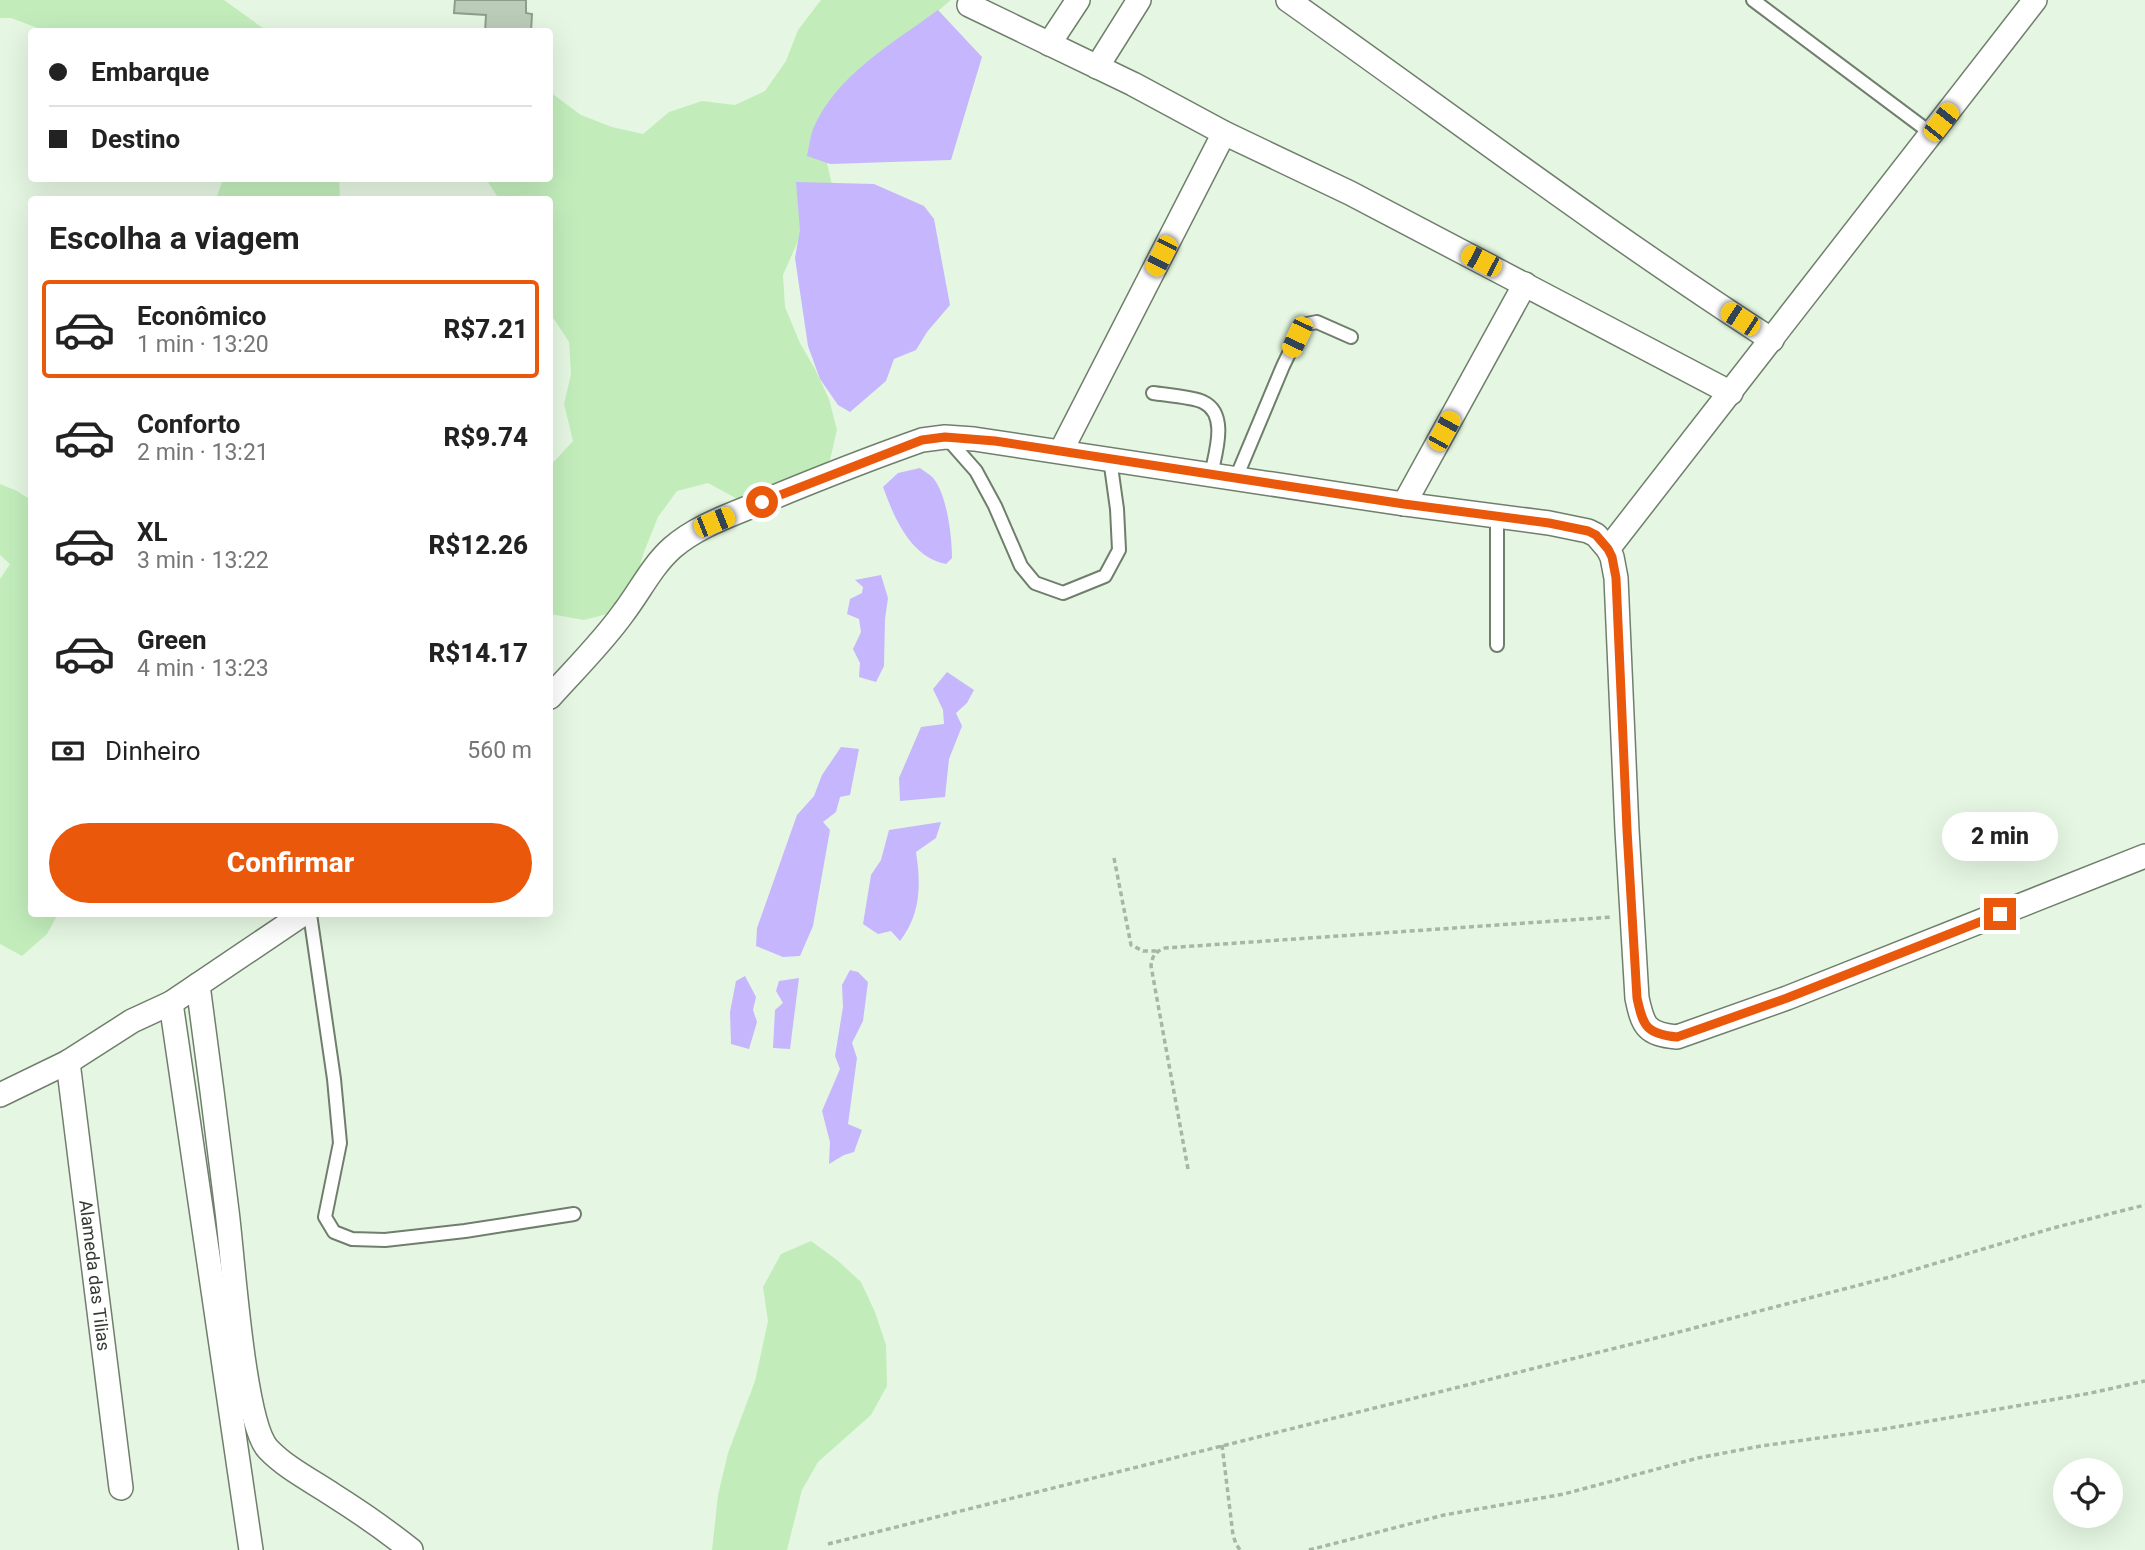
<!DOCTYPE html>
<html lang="pt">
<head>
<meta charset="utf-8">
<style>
  :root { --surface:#fff; --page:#f6f6f6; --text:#222; --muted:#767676; --line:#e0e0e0; --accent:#ea580c }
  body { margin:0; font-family:Roboto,sans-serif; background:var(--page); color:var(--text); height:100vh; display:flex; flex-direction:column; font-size:26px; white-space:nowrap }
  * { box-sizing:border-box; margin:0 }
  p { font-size:23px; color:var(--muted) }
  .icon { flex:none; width:38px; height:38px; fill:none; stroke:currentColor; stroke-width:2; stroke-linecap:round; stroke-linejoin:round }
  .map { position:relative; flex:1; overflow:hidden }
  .sheet { position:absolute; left:28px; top:196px; width:525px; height:721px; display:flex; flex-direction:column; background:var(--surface); border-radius:7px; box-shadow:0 7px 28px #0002 }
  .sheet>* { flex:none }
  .hud { position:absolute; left:28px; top:28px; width:525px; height:154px; border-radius:7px; box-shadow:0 7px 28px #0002; display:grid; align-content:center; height:154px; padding:0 21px; background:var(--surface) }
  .tools { position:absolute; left:2053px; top:1458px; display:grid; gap:14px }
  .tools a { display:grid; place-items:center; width:70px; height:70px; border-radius:50%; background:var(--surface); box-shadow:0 7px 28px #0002; font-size:35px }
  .end { position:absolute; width:32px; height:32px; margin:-16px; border:9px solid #ea580c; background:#fff; box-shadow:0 0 0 4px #fff }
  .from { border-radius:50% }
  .bubble { position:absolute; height:49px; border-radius:24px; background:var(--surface); box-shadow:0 7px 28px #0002; font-size:23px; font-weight:800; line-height:49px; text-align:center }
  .car { position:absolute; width:21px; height:42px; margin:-21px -10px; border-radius:9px; box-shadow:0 0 5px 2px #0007; background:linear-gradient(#f5c518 24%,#345 0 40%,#f5c518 0 76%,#345 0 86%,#f5c518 0) }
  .hud b { display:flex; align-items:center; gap:24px; height:66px; font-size:26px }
  .hud b+b { border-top:2px solid var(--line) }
  .hud i { width:18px; height:18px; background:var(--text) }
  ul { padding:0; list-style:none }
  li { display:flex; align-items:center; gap:21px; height:98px; margin:0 14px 10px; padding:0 7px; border:4px solid transparent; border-radius:7px }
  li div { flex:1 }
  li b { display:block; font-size:26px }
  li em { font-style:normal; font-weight:800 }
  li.current { border-color:var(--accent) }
  li>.icon { width:63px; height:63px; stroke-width:1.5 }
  h2 { padding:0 21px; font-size:32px; line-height:84px }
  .pay { display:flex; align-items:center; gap:18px; height:77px; padding:0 21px; font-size:26px }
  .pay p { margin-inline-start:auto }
  .primary-button { display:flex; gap:14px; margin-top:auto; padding:14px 21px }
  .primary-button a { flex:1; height:80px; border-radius:42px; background:var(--accent); color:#fff; font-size:28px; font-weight:800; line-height:80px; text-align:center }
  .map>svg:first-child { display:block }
</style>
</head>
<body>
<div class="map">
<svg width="2145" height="1550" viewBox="0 0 2145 1550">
  <rect width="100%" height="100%" fill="#e5f7e2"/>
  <path fill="#c2edbb" d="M0,0H224L267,31L48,32L11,18H0Z
    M821,0H951L900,43L825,154L832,185L817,214L798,241L783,275L785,307L800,343L815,369L829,399L837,430L830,460L804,482L741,501L708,483L677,491L658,517L644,552L634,585L615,612L584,620L550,614V466L573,441L564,404L571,374L569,342L550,313V200L499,199L486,179L550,178V92L581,115L612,127L643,134L669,112L702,101L735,105L765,91L786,61L798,30Z
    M230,179H339L340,199H216L222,182Z
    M0,484L17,491L31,500L32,914H58L47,934L22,956L0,944V579L10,564L0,555Z
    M811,1241L837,1260L861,1282L875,1312L886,1345L887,1386L871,1415L818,1462L802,1490L787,1550H712L718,1495L728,1453L755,1381L768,1321L763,1287L781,1254Z"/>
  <path fill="#c5b6fe" d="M938,10L982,57L951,160L830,164L807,156C809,147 810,138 813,129C836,75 892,44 938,10Z
    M796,182L874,184L924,206L934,219L950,305L927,332L916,350L894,359L886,381L850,412L838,405L820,379L808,346L795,258L800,230Z
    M920,468C924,471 931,475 934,479C947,496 952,536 952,558L946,564C910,557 894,517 883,487L898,473Z
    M881,575L888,598L885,619L884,666L876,682L859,677L860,663L853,649L861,632L859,619L847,614L850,599L862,593L863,587L855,580Z
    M947,672L974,690L967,703L956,713L962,726L949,759L945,797L900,801L899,778L921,727L944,724L943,710L933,689Z
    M841,747L859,749L850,795L840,797L836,812L823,822L830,830L813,926L800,956L783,957L756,946L757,928L797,815L814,796L822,775Z
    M941,822L936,838L916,852C921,884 921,914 900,941L891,931L878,934L863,924L871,875L881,860L889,830Z
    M850,970L858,972L868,982L863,1021L852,1043L857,1058L848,1124L862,1130L854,1152L844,1155L829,1164L830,1142L822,1111L840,1069L835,1056L843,1007L842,985Z
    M745,976L756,997L753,1010L757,1022L749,1049L731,1044L730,1012L736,981Z
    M799,978L790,1049L773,1048L775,1010L783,1003L776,991L779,981Z"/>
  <path fill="#bbcdb8" stroke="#8d9e8a" stroke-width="2" d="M455,0H526V13L532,14L531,32H485L486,15L454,13Z"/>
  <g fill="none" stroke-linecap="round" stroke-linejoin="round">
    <g stroke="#6f7f6c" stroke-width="16">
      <path id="lane" d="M1753,0L1932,134
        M1153,393C1166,395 1193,397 1203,402C1229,414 1215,454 1211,475
        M946,437L976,471L995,506L1021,566L1035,583L1063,593L1105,576L1119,550L1117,509L1110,459
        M1236,478L1283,366L1297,337L1307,324L1317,322L1351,337
        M1497,645V516
        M310,914L334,1079L340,1143L325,1217L334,1232L352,1239L385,1240L465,1231L574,1214"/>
    </g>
    <g stroke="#6f7f6c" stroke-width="26">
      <g id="street">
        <path d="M1288,0C1449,114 1606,233 1772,340"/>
        <path d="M969,5L1133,84L1224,133L1350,193L1731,393"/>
        <path d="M1049,44L1078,0"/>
        <path d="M1097,67L1139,0"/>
        <path d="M1061,451L1224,133"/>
        <path d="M1404,504L1525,284"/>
        <path d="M1608,549L2035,0"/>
        <path d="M550,697C575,669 602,643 624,612C640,591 652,566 672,548C697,526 731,515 762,502C815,480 868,459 922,440L945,437L974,439L1404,504L1549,523L1588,531L1596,535L1608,549L1612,557L1616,578L1627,830L1637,998C1643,1026 1646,1034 1677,1037L1787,998L2145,856"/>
        <path d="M198,985C208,1060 218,1136 227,1211C233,1256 243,1422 268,1449C286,1468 312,1481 333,1495C360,1512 386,1530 411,1550"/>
        <path d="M171,1003L251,1550"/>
        <path id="s1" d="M68,1062L121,1488"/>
        <path d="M0,1095L68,1062L132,1021L171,1003L303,914"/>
      </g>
    </g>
    <path stroke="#a8b6a5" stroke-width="3.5" stroke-dasharray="5 3.5" stroke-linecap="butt" d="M1114,858L1131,945L1143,951H1157
      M1188,1169L1151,966C1152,956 1155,952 1165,948L1613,917
      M1222,1445L1233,1535L1236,1544L1240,1550
      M828,1544L1652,1339L1890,1277L2053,1228L2145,1205
      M1309,1550L1444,1515L1564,1494L1698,1458L1761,1446L1884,1429L2091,1393L2145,1381"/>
    <use href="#lane" stroke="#fff" stroke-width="12"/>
    <use href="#street" stroke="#fff" stroke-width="23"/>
  </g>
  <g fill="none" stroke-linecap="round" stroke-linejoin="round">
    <path stroke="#ea580c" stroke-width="9" d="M762,502L922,440L945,437L995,441L1404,504L1549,523L1588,531L1596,535L1608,549L1612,557L1616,578L1627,830L1637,998C1643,1026 1646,1034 1677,1037L1787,998L2000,914"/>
  </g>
  <g text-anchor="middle" stroke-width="7" stroke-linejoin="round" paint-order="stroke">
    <g font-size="18" fill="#323931" stroke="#e5f7e2">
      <text dy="6" stroke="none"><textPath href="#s1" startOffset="215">Alameda das Tilias</textPath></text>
    </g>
  </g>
</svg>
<div class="tools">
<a><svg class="icon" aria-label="locate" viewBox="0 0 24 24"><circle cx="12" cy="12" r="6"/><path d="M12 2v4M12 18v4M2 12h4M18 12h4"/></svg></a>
</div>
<i class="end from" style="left:762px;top:502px"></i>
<i class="end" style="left:2000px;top:914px"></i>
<div class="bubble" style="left:1942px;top:812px;width:116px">2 min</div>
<i class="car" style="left:1941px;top:122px;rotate:38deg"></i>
<i class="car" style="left:1161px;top:256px;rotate:207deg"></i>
<i class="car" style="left:1481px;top:261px;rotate:297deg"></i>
<i class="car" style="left:1740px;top:319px;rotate:303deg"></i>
<i class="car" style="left:1297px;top:337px;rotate:205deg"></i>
<i class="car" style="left:1444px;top:431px;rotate:29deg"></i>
<i class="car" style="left:714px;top:522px;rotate:68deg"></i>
<div class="hud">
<b><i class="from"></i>Embarque</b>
<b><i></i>Destino</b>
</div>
<section class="sheet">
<h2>Escolha a viagem</h2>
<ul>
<li class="current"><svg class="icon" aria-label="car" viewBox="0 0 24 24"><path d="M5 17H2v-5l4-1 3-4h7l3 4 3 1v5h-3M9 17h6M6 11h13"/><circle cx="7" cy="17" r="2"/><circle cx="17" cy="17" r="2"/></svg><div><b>Econômico</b><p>1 min · 13:20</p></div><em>R$7.21</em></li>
<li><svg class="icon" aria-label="car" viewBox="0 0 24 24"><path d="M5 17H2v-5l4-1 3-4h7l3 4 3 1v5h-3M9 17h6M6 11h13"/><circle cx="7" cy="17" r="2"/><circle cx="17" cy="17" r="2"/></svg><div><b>Conforto</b><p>2 min · 13:21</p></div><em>R$9.74</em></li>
<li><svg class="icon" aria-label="car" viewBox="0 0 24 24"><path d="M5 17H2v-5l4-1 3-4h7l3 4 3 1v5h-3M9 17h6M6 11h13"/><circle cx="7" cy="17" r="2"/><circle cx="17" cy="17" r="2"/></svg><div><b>XL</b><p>3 min · 13:22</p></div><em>R$12.26</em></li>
<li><svg class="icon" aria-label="car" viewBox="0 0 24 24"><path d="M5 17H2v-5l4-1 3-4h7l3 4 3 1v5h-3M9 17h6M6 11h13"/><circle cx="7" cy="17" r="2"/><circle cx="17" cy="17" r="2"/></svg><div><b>Green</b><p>4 min · 13:23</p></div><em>R$14.17</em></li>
</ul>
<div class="pay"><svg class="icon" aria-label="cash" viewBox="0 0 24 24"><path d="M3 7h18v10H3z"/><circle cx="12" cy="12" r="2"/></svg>Dinheiro<p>560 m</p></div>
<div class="primary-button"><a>Confirmar</a></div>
</section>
</div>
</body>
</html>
